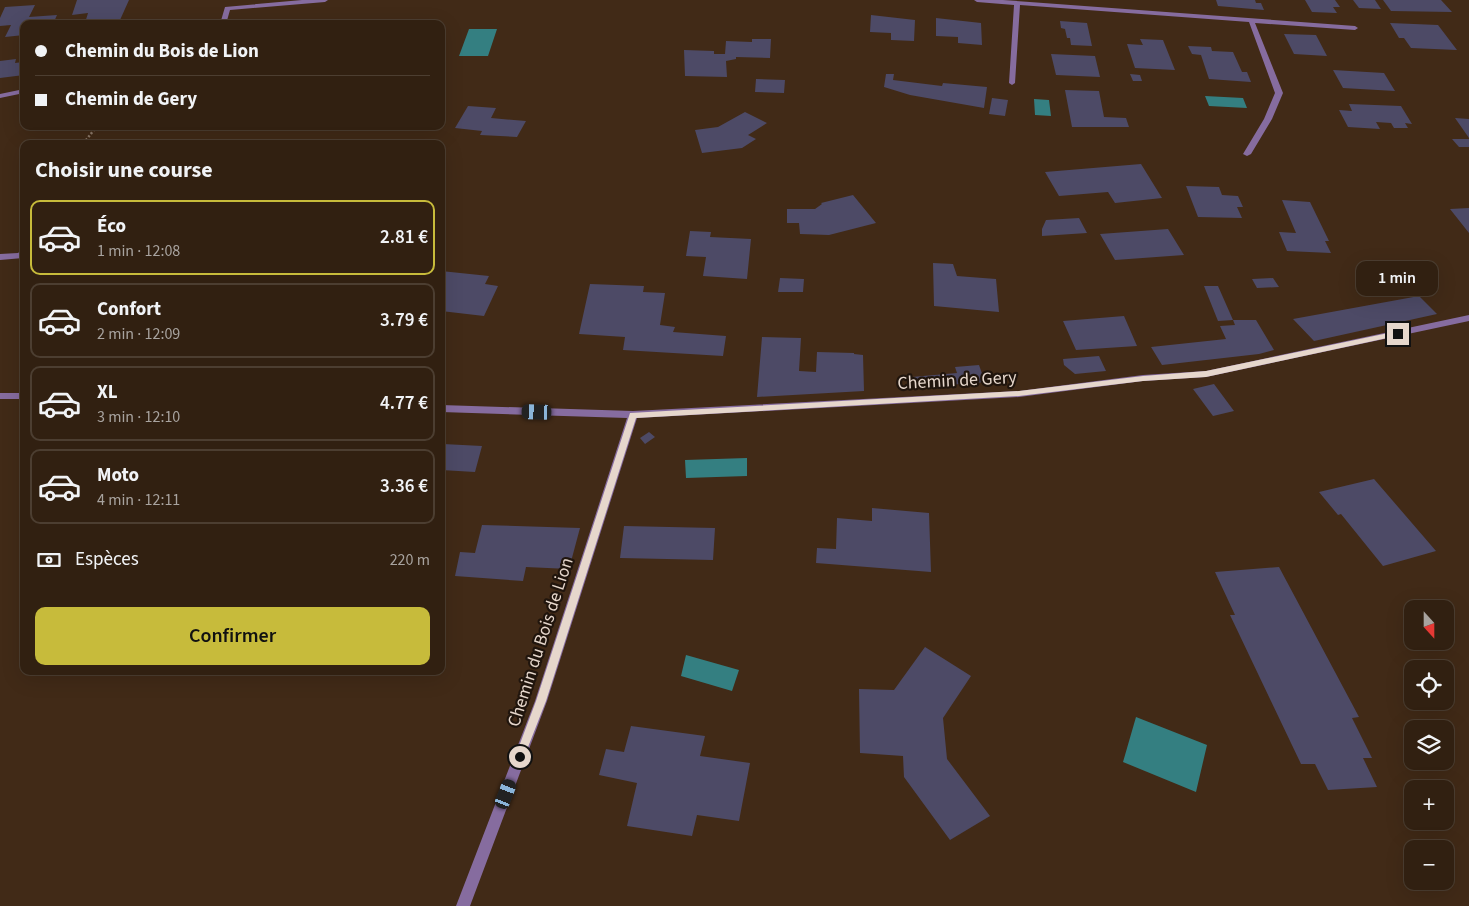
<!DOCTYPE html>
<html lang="fr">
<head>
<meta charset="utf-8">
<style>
  :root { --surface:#312011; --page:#3d2d1f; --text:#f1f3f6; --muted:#a8a39f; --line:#4c3e31; --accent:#c7bb3b }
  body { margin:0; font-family:"Source Sans 3",sans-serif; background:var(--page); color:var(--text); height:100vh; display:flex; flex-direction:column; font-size:19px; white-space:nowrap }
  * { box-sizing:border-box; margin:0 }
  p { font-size:16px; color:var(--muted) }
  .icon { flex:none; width:28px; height:28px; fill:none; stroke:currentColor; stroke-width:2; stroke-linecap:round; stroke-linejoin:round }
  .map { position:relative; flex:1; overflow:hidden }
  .details { position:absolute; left:20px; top:140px; width:425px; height:535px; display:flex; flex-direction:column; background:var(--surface); border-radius:10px; box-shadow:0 5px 20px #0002,0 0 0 1px var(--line) }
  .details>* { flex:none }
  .guide { position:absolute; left:20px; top:20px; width:425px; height:110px; border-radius:10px; box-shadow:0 5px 20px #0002,0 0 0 1px var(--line); display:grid; align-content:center; height:110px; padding:0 15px; background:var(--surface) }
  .needle { width:32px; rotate:159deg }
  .controls { position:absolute; left:1404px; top:600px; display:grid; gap:10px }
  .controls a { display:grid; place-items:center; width:50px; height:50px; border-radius:10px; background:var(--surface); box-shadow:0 5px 20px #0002,0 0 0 1px var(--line); font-size:25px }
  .end { position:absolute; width:22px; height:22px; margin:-11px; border:6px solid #e6d7cc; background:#111; box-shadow:0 0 0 2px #111 }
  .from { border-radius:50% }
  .bubble { position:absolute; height:35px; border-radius:10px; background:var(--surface); box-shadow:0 5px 20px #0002,0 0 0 1px var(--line); font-size:16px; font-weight:600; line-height:35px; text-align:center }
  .car { position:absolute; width:15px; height:30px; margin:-15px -8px; border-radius:6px; box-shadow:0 0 4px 1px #0007; background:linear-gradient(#222 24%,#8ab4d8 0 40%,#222 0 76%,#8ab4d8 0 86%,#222 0) }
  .guide b { display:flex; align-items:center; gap:18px; height:48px; font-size:19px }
  .guide b+b { border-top:1px solid var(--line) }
  .guide i { width:12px; height:12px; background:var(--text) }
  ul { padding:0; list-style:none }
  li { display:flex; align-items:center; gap:15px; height:75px; margin:0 10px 8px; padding:0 5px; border:2px solid var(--line); border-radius:10px }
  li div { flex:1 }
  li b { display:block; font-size:19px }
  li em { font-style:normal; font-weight:600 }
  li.active { border-color:var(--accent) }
  li>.icon { width:45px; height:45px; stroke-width:1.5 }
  h2 { padding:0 15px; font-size:22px; line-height:60px }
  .pay { display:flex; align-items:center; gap:12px; height:55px; padding:0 15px; font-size:19px }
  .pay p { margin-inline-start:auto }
  .cta { display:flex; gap:10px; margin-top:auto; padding:10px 15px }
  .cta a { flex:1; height:58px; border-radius:10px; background:var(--accent); color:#111; font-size:20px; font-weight:600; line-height:58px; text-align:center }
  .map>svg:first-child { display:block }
</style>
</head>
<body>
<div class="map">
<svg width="1469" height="906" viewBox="0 0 1469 906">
  <rect width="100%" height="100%" fill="#412a17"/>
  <path fill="#347f81" d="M469,29H497L488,56H459Z
    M1205,96L1243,98L1247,108L1209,106Z
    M1034,99L1049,100L1051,116L1035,115Z
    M747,458V476L686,478L685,460Z
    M686,655L739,670L732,691L681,676Z
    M1136,717L1207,745L1196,792L1123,762Z"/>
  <path fill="#4d4a66" d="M77,0H129L120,20L85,23L88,13L72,15Z
    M1216,0H1255L1256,3H1261L1264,10L1218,6Z
    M1305,0H1335L1340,7H1333L1337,13L1312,12Z
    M1353,0H1375L1381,9L1359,8Z
    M1383,0H1441L1452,12L1391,11Z
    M35,5L29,17L57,15L53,24H24V35L5,37L11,25L0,26V18L5,7Z
    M871,15L915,20L914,41L891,40V33L870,32Z
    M936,18L981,23L982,45L958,43V37L936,36Z
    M1060,21L1087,23L1092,46L1071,45L1070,38H1067L1065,29L1061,28Z
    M1390,23L1438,25L1457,50L1411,48L1404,38H1399Z
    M1284,34L1316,35L1327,56L1294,54Z
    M752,39H771L770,58L736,57V59L726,61L727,77L685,76L684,50L714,51V54H725L726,41L752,42Z
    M1140,39L1163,40L1175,70L1135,68L1127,44L1143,45Z
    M1188,46L1211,47L1212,51L1233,52L1242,72H1247L1251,82L1209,79L1201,55L1192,54Z
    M1051,54L1095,56L1100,77L1056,75Z
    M16,59L15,63L23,62L24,75L0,78V61Z
    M1333,70L1384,73L1395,91L1343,88Z
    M886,74H894L893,80L942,86L943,83L987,87L984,108L910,95L884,87Z
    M1130,74L1140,75L1142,81H1133Z
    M756,79L785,80L784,93L755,92Z
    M1065,90L1099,91L1104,117L1126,118L1129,127H1072Z
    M992,98L1008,100L1005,116L989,114Z
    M1349,104L1401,106L1412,124L1405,123L1408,128H1394L1391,123L1376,122L1380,129L1348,127L1339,110L1352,111Z
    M468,106L496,108L491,118L526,121L517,137L480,135L482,131L455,128Z
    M745,112L767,123L748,135L756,139L742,148L702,153L695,130L718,127Z
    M1455,118L1469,119V138Z
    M1452,139H1469V147H1459Z
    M1141,164L1162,198L1115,203L1108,192L1059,196L1045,172Z
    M1186,186L1219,187L1222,195L1238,196L1243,207H1237L1242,218L1198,217Z
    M853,195L876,223L829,235L800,234L799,223H787V209H815L822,204L821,203Z
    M1282,200L1310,202L1329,241H1325L1331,253L1287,251L1279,232L1296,233Z
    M1469,208V233L1450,209Z
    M1079,218L1087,233L1042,236V229L1046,220Z
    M1168,229L1184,255L1115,260L1100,234Z
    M690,231L711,232L710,237L751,239L747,279L703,276L706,257L686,256Z
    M933,263L953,264L957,276L996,279L999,312L934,306Z
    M441,271L489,276L485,284L498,286L484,316L441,311Z
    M780,278L804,279L803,292H778Z
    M1273,278L1279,287L1257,288L1252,279Z
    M590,284L644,286L643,292L665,293L660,325L675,327L673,332L726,336L723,356L623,350L625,337L579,334Z
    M1204,286H1218L1233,320L1218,321Z
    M1419,296L1437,314L1314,341L1293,319Z
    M1124,316L1137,346L1076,350L1063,321Z
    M1233,320H1256L1274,350L1259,354L1162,365L1151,347L1226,339L1220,326L1235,325Z
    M762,337L801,338L799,371L816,372L817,352L854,353V354L863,355L864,391L757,397Z
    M1099,356L1106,371L1075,374L1064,365L1063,359Z
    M979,365L985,382L912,388V377L957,373L955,367Z
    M1214,384L1234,411L1213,416L1193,389Z
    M649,432L655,437L645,444L640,438Z
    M443,444L482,446L475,472L441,470Z
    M1374,479L1436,551L1383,566L1341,514L1338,515L1319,492Z
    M872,508L929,513L931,572L816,563L817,548L836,549L837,518L872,521Z
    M482,525L580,528L569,569L526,567L523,581L455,576L460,552L475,553Z
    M624,526L715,528L713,560L620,558Z
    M1279,567L1359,717L1352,718L1372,758H1363L1377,787L1328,790L1315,764H1301L1230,615H1235L1215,572Z
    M925,647L971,676L943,718L947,759L990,816L950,840L904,777L903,756L860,753L859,689L894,690Z
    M631,726L705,736L700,756L750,763L739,821L697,815L692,836L627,826L637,783L599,775L606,749L624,752Z"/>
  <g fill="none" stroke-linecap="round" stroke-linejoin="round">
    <path stroke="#8e7b6b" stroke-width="2.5" stroke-dasharray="2 2" stroke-linecap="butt" d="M97,126L83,144H97"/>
    <path fill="#866c9f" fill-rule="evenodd" d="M302,0H328L325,2L230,10L226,24H220L225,7Z
      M974,0H1003L1355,26L1358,28L1355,30L1255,23L1283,93L1272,119L1251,154L1247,156L1243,154L1264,119L1275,93L1249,22L1020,5L1015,83L1012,85L1009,83L1014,5L977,2Z
      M24,89V93L0,98V94Z
      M24,248L23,258L0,260V254L18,253Z
      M1469,315V321L1206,377L1143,381L1019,397L637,418L547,701L470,906H456L535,701L627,418L441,412V405L633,411L1019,391L1143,375L1206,371Z
      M0,393H24V399H0Z"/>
  </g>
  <path fill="#e6d7cc" d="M1398,331L1401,332V335L1206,377L1143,381L1019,396L636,418L546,701L523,760H516L515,757L536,701L630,413L1019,391L1143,376L1206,371Z"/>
  <g text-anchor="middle" stroke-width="4.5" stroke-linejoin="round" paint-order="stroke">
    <g font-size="18" fill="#e6d7cc" stroke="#20150d">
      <text transform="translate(957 380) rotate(-3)" y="6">Chemin de Gery</text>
      <text transform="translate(540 642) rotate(-72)" y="6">Chemin du Bois de Lion</text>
    </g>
  </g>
</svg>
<div class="controls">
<a><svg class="needle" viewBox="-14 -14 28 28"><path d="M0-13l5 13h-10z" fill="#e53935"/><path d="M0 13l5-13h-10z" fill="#a8a39f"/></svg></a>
<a><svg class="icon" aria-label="locate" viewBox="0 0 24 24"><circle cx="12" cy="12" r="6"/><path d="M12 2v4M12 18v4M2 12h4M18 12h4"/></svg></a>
<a><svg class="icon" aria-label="layers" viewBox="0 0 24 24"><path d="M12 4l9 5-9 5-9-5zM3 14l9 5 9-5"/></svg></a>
<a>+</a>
<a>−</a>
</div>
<i class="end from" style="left:520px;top:757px"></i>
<i class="end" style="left:1398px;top:334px"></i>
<div class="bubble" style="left:1356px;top:261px;width:82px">1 min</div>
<i class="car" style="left:537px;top:412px;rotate:272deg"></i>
<i class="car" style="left:506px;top:794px;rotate:21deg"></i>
<div class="guide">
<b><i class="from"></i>Chemin du Bois de Lion</b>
<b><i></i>Chemin de Gery</b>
</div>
<section class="details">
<h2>Choisir une course</h2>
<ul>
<li class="active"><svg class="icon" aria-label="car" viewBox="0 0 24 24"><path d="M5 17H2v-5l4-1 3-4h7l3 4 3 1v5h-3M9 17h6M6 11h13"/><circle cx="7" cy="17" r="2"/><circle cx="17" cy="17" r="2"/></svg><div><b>Éco</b><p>1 min · 12:08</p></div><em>2.81 €</em></li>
<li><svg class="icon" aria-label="car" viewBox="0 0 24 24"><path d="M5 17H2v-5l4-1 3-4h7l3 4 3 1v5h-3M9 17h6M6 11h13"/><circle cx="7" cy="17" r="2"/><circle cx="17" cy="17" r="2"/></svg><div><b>Confort</b><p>2 min · 12:09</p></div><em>3.79 €</em></li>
<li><svg class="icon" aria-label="car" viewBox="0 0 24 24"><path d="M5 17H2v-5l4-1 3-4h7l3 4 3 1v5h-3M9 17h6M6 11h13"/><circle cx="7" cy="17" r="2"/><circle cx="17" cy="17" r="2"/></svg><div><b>XL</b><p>3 min · 12:10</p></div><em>4.77 €</em></li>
<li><svg class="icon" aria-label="car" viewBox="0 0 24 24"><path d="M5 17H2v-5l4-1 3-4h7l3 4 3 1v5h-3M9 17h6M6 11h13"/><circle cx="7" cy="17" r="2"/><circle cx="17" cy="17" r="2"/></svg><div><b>Moto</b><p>4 min · 12:11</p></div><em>3.36 €</em></li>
</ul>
<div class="pay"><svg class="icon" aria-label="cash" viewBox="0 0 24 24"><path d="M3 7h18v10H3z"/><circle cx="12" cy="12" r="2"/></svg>Espèces<p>220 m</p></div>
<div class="cta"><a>Confirmer</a></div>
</section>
</div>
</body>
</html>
